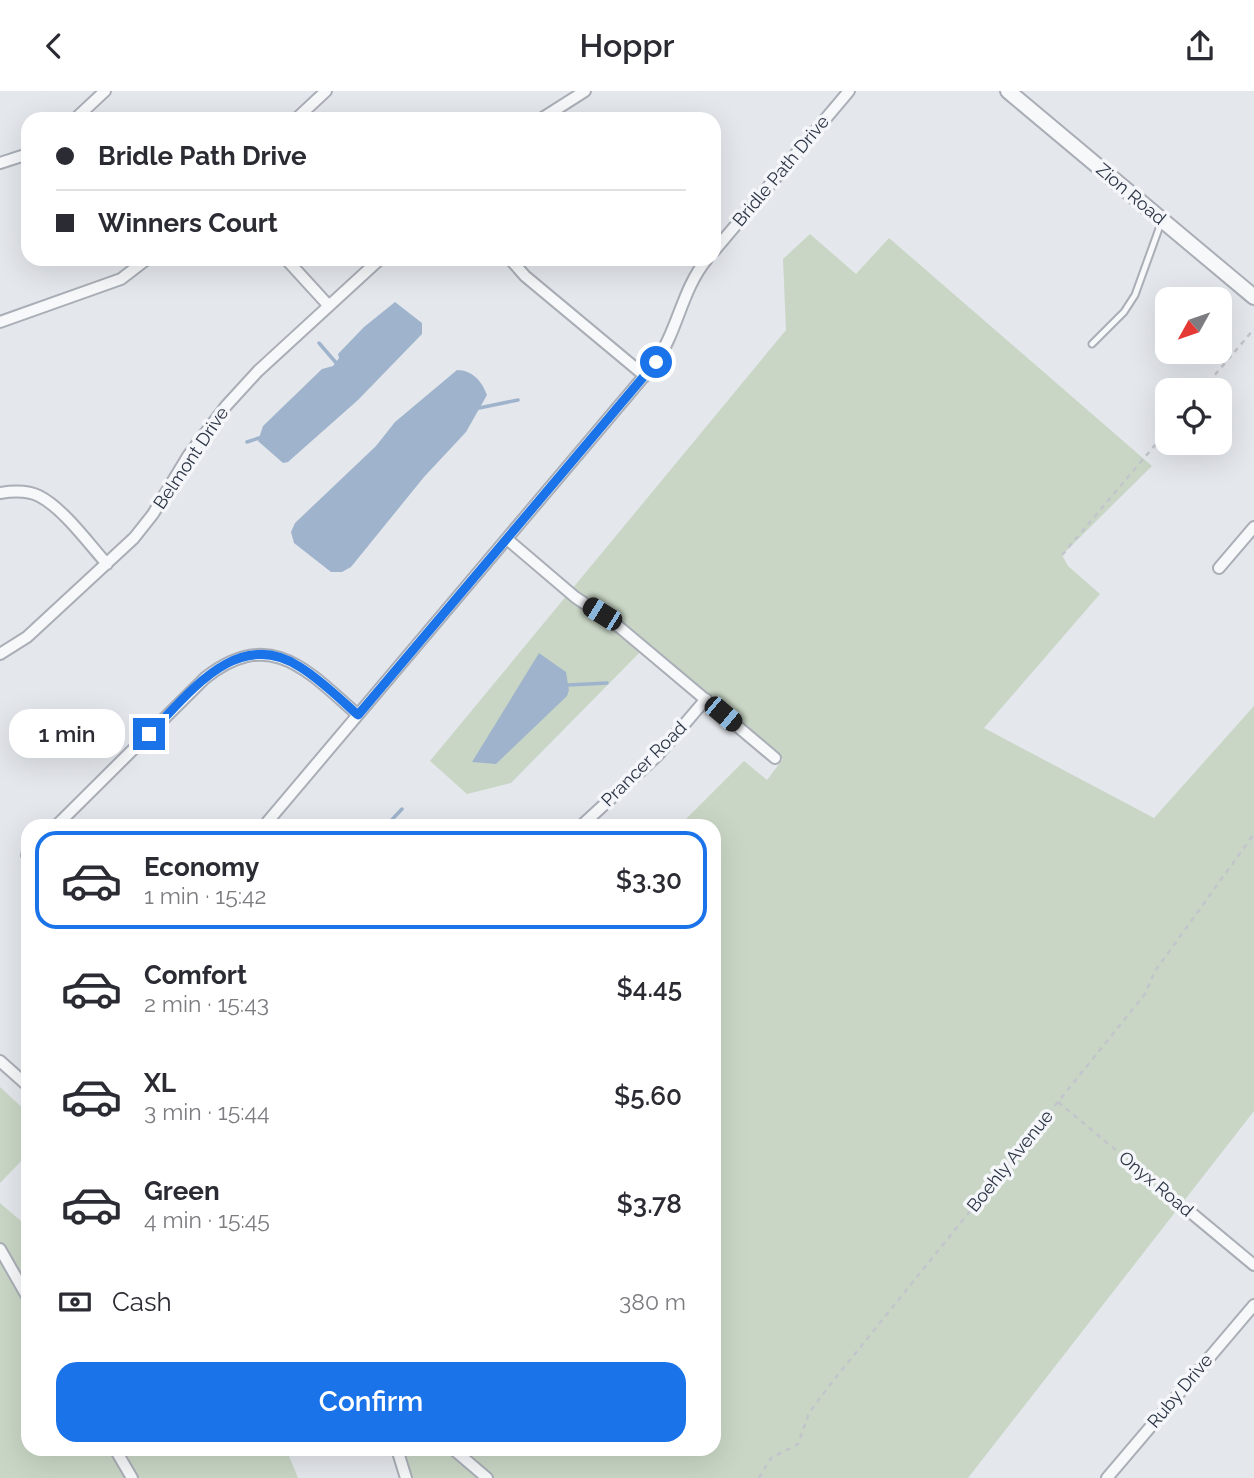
<!DOCTYPE html>
<html lang="en">
<head>
<meta charset="utf-8">
<style>
  :root { --surface:#fff; --page:#f2f2f3; --text:#2b2b33; --muted:#7c7c81; --line:#e1e1e2; --accent:#1a73e8 }
  body { margin:0; font-family:Raleway,sans-serif; background:var(--page); color:var(--text); height:100vh; display:flex; flex-direction:column; font-size:26px; white-space:nowrap }
  * { box-sizing:border-box; margin:0 }
  p { font-size:23px; color:var(--muted) }
  .icon { flex:none; width:38px; height:38px; fill:none; stroke:currentColor; stroke-width:2; stroke-linecap:round; stroke-linejoin:round }
  .map { position:relative; flex:1; overflow:hidden }
  .panel { position:absolute; left:21px; top:728px; width:700px; height:637px; display:flex; flex-direction:column; background:var(--surface); border-radius:21px; box-shadow:0 7px 28px #0002 }
  .panel>* { flex:none }
  .guide { position:absolute; left:21px; top:21px; width:700px; height:154px; border-radius:21px; box-shadow:0 7px 28px #0002; display:grid; align-content:center; height:154px; padding:0 35px; background:var(--surface) }
  .needle { width:46px; rotate:230deg }
  .fabs { position:absolute; left:1155px; top:196px; display:grid; gap:14px }
  .fabs a { display:grid; place-items:center; width:77px; height:77px; border-radius:14px; background:var(--surface); box-shadow:0 7px 28px #0002; font-size:35px }
  .end { position:absolute; width:32px; height:32px; margin:-16px; border:9px solid #1a73e8; background:#fff; box-shadow:0 0 0 4px #fff }
  .from { border-radius:50% }
  .bubble { position:absolute; height:49px; border-radius:21px; background:var(--surface); box-shadow:0 7px 28px #0002; font-size:23px; font-weight:600; line-height:49px; text-align:center }
  .car { position:absolute; width:21px; height:42px; margin:-21px -10px; border-radius:9px; box-shadow:0 0 5px 2px #0007; background:linear-gradient(#222 24%,#8ab4d8 0 40%,#222 0 76%,#8ab4d8 0 86%,#222 0) }
  .guide b { display:flex; align-items:center; gap:24px; height:66px; font-size:26px }
  .guide b+b { border-top:2px solid var(--line) }
  .guide i { width:18px; height:18px; background:var(--text) }
  ul { padding:12px 0 0; list-style:none }
  li { display:flex; align-items:center; gap:21px; height:98px; margin:0 14px 10px; padding:0 21px; border:4px solid transparent; border-radius:21px }
  li div { flex:1 }
  li b { display:block; font-size:26px }
  li em { font-style:normal; font-weight:600 }
  li.active { border-color:var(--accent) }
  li>.icon { width:63px; height:63px; stroke-width:1.5 }
  .pay { display:flex; align-items:center; gap:18px; height:77px; padding:0 35px; font-size:26px }
  .pay p { margin-inline-start:auto }
  .button { display:flex; gap:14px; margin-top:auto; padding:14px 35px }
  .button a { flex:1; height:80px; border-radius:21px; background:var(--accent); color:#fff; font-size:28px; font-weight:600; line-height:80px; text-align:center }
  header { display:flex; justify-content:space-between; align-items:center; height:91px; padding:0 35px; background:var(--surface); font-size:32px; font-weight:600 }
  .map>svg:first-child { display:block }
</style>
</head>
<body>
<header><svg class="icon" aria-label="back" viewBox="0 0 24 24"><path d="M15 5l-7 7 7 7"/></svg>Hoppr<svg class="icon" aria-label="share" viewBox="0 0 24 24"><path d="M12 15V3M7 8l5-5 5 5M5 13v7h14v-7"/></svg></header>
<div class="map">
<svg width="1254" height="1387" viewBox="0 0 1254 1387">
  <rect width="100%" height="100%" fill="#e4e7ec"/>
  <path fill="#c9d6c5" d="M810,143L856,183L889,147L1152,375L1062,464L1068,475L1100,503L984,637L1154,727L1254,615V1020L968,1387H406L396,1358H714V735H679L744,670L767,689L783,668L646,555L511,692L467,703L430,670L786,239L783,168Z
    M0,996L28,1022V1063L0,1092Z
    M0,1112L28,1136V1358H286L298,1387H0Z"/>
  <path fill="#9fb4cc" d="M395,211L422,232V243L358,309L288,371L283,372L258,350L263,335L322,278L333,275L339,267L338,263L364,236Z
    M457,279C472,279 482,290 487,304L466,341L424,386L351,476L342,481H331L294,452L291,441L295,432L376,355L395,331Z
    M539,562L566,581L569,599L567,605L496,673L472,671Z"/>
  <g fill="none" stroke-linecap="round" stroke-linejoin="round">
    <path stroke="#9fb4cc" stroke-width="3.5" d="M319,252L338,274
      M479,317L518,309
      M247,351L262,346
      M568,594L607,592
      M386,735L402,718"/>
    <g stroke="#a9aeb7" stroke-width="9">
      <path id="service" d="M1092,253L1124,221L1135,204L1161,132"/>
    </g>
    <g stroke="#a9aeb7" stroke-width="14">
      <path id="minor" d="M75,28L105,0
        M296,28L326,0
        M541,28L585,0
        M0,72L28,63
        M714,160L849,0
        M286,168L329,215
        M510,168L525,185L645,285
        M0,231L121,188L147,168
        M0,402C13,400 27,399 39,405C63,417 89,453 107,473
        M507,448L575,506L618,535L775,667
        M1219,477L1254,436
        M0,563L27,546L134,447L153,423L188,365L226,315L258,280L380,168
        M56,735L205,587C270,535 308,580 358,624
        M264,735L656,271C678,239 682,198 707,168
        M581,735L658,664L706,608
        M27,764L28,763
        M0,970L28,995
        M1189,1120L1254,1174
        M0,1158L28,1207
        M115,1358L132,1387
        M397,1358L406,1387
        M453,1358L487,1387
        M1107,1387L1254,1214"/>
    </g>
    <g stroke="#a9aeb7" stroke-width="18">
      <path id="tertiary" d="M1008,0L1254,206"/>
    </g>
    <path stroke="#c2c5cb" stroke-width="2.5" stroke-dasharray="5 5" stroke-linecap="butt" d="M1202,299L1254,238
      M1062,464L1167,340
      M1058,1011L1181,1113
      M759,1387L771,1367L798,1353L809,1322L829,1295L1145,903L1155,880L1254,743"/>
    <use href="#service" stroke="#f7f8fa" stroke-width="5"/>
    <use href="#minor" stroke="#f7f8fa" stroke-width="10"/>
    <use href="#tertiary" stroke="#f7f8fa" stroke-width="14"/>
  </g>
  <g fill="none" stroke-linecap="round" stroke-linejoin="round">
    <path stroke="#1a73e8" stroke-width="9" d="M149,643C189,603 237,535 300,576C321,589 340,608 358,624L656,271"/>
  </g>
  <g text-anchor="middle" stroke-width="7" stroke-linejoin="round" paint-order="stroke">
    <g font-size="18" fill="#2b3445" stroke="#f4f6f9">
      <text transform="translate(781 80) rotate(-50)" y="6">Bridle Path Drive</text>
      <text transform="translate(1131 103) rotate(40)" y="6">Zion Road</text>
      <text transform="translate(191 367) rotate(-56)" y="6">Belmont Drive</text>
      <text transform="translate(644 673) rotate(-45)" y="6">Prancer Road</text>
      <text transform="translate(1010 1070) rotate(-51)" y="6">Boehly Avenue</text>
      <text transform="translate(1156 1093) rotate(40)" y="6">Onyx Road</text>
      <text transform="translate(1180 1300) rotate(-50)" y="6">Ruby Drive</text>
    </g>
  </g>
</svg>
<div class="fabs">
<a><svg class="needle" viewBox="-14 -14 28 28"><path d="M0-13l5 13h-10z" fill="#e53935"/><path d="M0 13l5-13h-10z" fill="#7c7c81"/></svg></a>
<a><svg class="icon" aria-label="locate" viewBox="0 0 24 24"><circle cx="12" cy="12" r="6"/><path d="M12 2v4M12 18v4M2 12h4M18 12h4"/></svg></a>
</div>
<i class="end from" style="left:656px;top:271px"></i>
<i class="end" style="left:149px;top:643px"></i>
<div class="bubble" style="left:9px;top:618px;width:116px">1 min</div>
<i class="car" style="left:602px;top:523px;rotate:302deg"></i>
<i class="car" style="left:723px;top:623px;rotate:130deg"></i>
<div class="guide">
<b><i class="from"></i>Bridle Path Drive</b>
<b><i></i>Winners Court</b>
</div>
<section class="panel">
<ul>
<li class="active"><svg class="icon" aria-label="car" viewBox="0 0 24 24"><path d="M5 17H2v-5l4-1 3-4h7l3 4 3 1v5h-3M9 17h6M6 11h13"/><circle cx="7" cy="17" r="2"/><circle cx="17" cy="17" r="2"/></svg><div><b>Economy</b><p>1 min · 15:42</p></div><em>$3.30</em></li>
<li><svg class="icon" aria-label="car" viewBox="0 0 24 24"><path d="M5 17H2v-5l4-1 3-4h7l3 4 3 1v5h-3M9 17h6M6 11h13"/><circle cx="7" cy="17" r="2"/><circle cx="17" cy="17" r="2"/></svg><div><b>Comfort</b><p>2 min · 15:43</p></div><em>$4.45</em></li>
<li><svg class="icon" aria-label="car" viewBox="0 0 24 24"><path d="M5 17H2v-5l4-1 3-4h7l3 4 3 1v5h-3M9 17h6M6 11h13"/><circle cx="7" cy="17" r="2"/><circle cx="17" cy="17" r="2"/></svg><div><b>XL</b><p>3 min · 15:44</p></div><em>$5.60</em></li>
<li><svg class="icon" aria-label="car" viewBox="0 0 24 24"><path d="M5 17H2v-5l4-1 3-4h7l3 4 3 1v5h-3M9 17h6M6 11h13"/><circle cx="7" cy="17" r="2"/><circle cx="17" cy="17" r="2"/></svg><div><b>Green</b><p>4 min · 15:45</p></div><em>$3.78</em></li>
</ul>
<div class="pay"><svg class="icon" aria-label="cash" viewBox="0 0 24 24"><path d="M3 7h18v10H3z"/><circle cx="12" cy="12" r="2"/></svg>Cash<p>380 m</p></div>
<div class="button"><a>Confirm</a></div>
</section>
</div>
</body>
</html>
